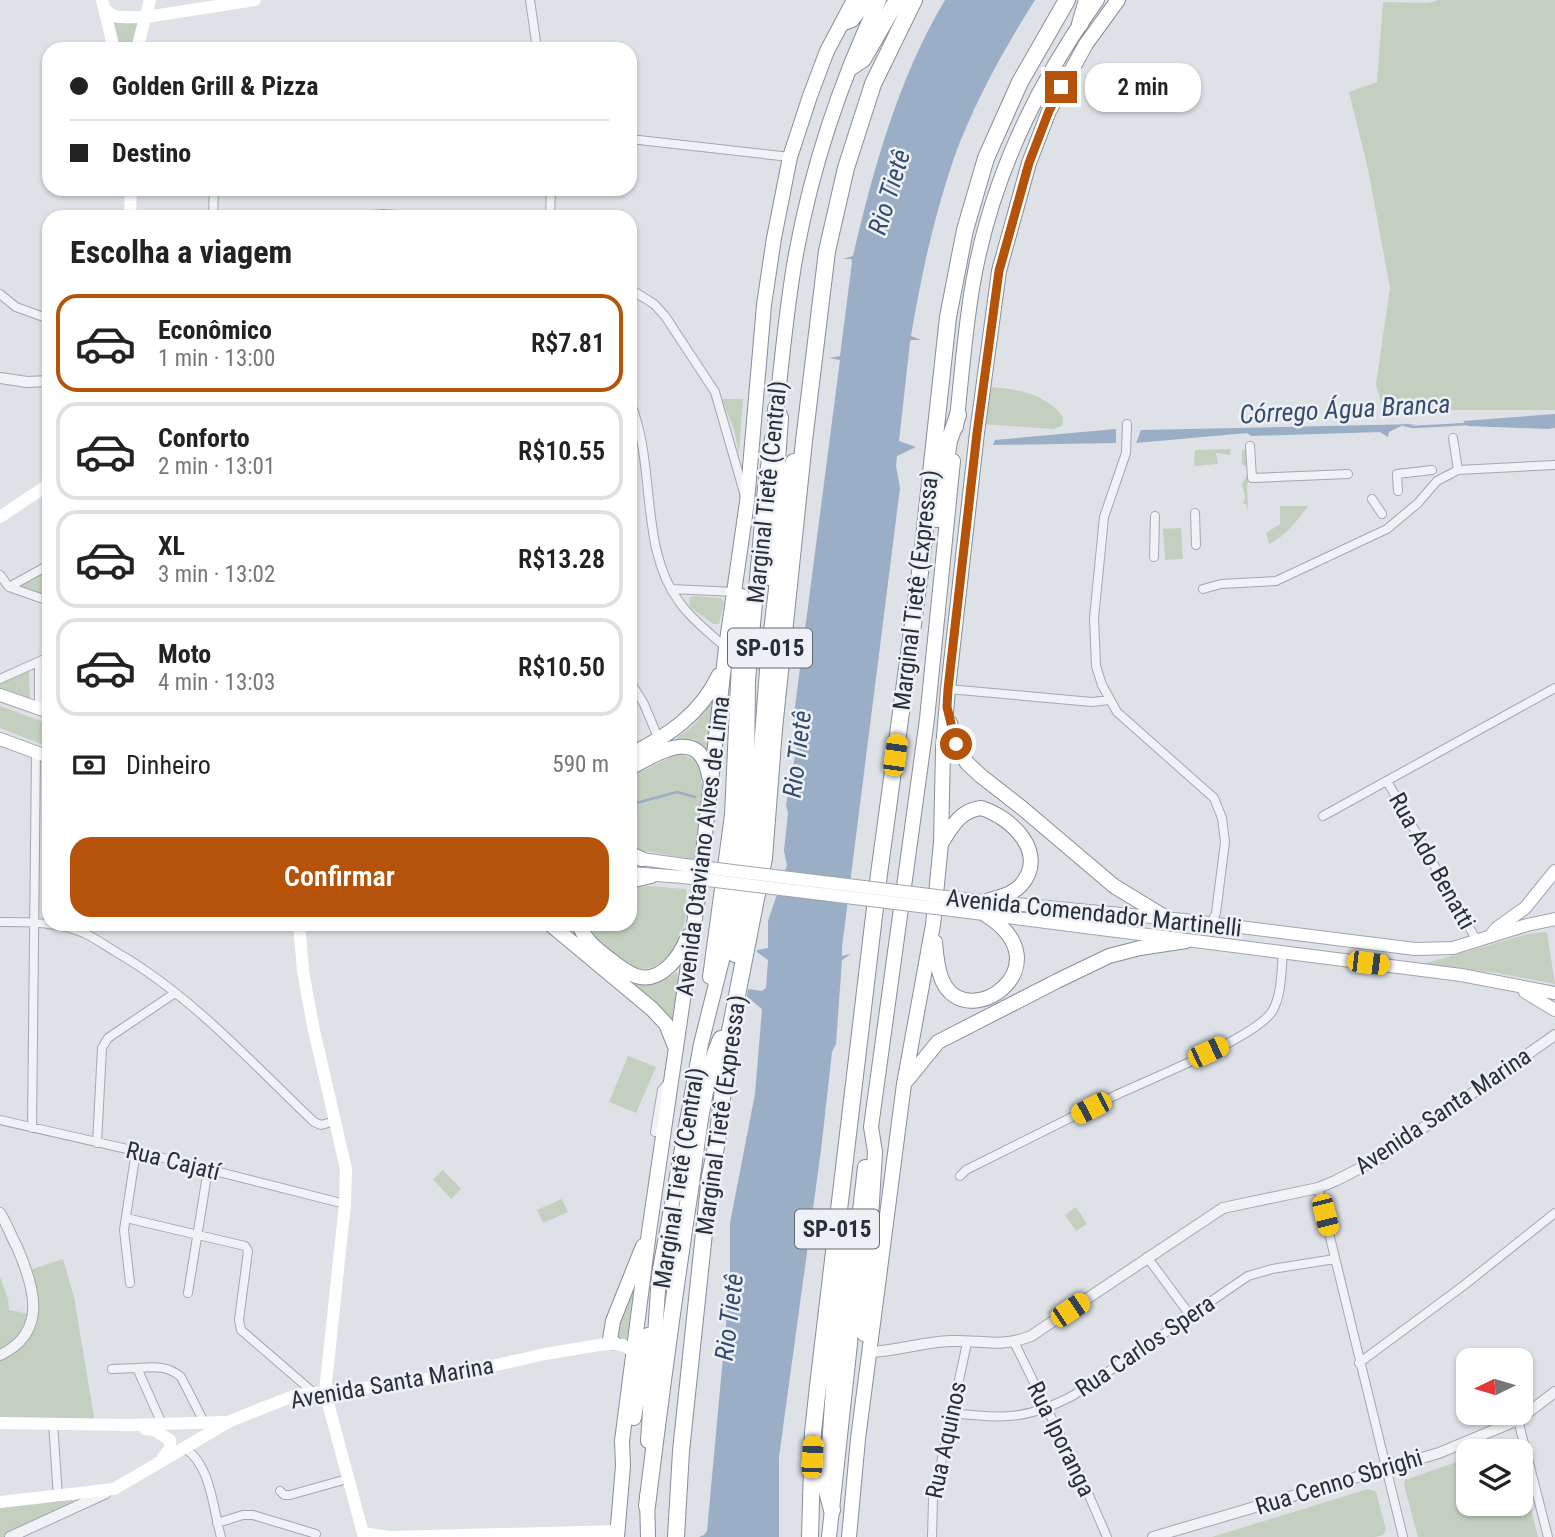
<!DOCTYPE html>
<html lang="pt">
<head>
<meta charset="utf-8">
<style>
  :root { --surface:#fff; --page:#f6f6f6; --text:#222; --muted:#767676; --line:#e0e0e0; --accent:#b45309 }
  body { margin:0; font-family:"Roboto Condensed",sans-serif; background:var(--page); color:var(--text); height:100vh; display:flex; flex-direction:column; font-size:26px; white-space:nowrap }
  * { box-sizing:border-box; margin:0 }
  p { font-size:23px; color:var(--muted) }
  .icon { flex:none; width:38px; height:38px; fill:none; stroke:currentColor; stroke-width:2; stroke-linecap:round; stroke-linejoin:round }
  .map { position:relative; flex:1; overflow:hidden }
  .side { position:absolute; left:42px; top:210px; width:595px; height:721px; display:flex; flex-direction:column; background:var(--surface); border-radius:21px; box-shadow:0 2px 5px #0004 }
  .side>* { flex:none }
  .banner { position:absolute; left:42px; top:42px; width:595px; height:154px; border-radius:21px; box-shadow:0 2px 5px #0004; display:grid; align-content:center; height:154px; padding:0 28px; background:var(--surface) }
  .needle { width:46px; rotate:265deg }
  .buttons { position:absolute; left:1456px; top:1348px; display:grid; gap:14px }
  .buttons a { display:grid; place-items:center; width:77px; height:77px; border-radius:14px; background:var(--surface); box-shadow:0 2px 5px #0004; font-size:35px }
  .end { position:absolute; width:32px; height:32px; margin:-16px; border:9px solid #b45309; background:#fff; box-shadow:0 0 0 4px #fff }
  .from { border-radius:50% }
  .bubble { position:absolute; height:49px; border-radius:21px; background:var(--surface); box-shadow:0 2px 5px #0004; font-size:23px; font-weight:600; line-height:49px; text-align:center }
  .car { position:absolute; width:21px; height:42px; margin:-21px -10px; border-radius:9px; box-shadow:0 0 5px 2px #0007; background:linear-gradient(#f5c518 24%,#345 0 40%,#f5c518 0 76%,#345 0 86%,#f5c518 0) }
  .banner b { display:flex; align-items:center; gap:24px; height:66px; font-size:26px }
  .banner b+b { border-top:2px solid var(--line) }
  .banner i { width:18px; height:18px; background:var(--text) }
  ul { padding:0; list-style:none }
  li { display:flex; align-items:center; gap:21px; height:98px; margin:0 14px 10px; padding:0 14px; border:4px solid var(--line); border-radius:21px }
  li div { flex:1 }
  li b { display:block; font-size:26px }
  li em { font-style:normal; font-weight:600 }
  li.current { border-color:var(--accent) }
  li>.icon { width:63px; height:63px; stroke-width:1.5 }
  h2 { padding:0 28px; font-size:32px; line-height:84px }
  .pay { display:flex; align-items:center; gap:18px; height:77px; padding:0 28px; font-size:26px }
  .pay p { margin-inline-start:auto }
  .button { display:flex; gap:14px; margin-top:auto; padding:14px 28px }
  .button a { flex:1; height:80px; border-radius:21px; background:var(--accent); color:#fff; font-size:28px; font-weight:600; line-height:80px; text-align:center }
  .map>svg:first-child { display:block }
</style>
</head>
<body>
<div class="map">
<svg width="1555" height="1537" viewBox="0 0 1555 1537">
  <rect width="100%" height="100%" fill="#dee1e6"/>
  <path fill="#c3d0bf" d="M1438,0H1555V410H1383L1376,384L1390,288L1368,169L1349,92L1377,82L1383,2L1429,3Z
    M112,20L125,24L137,23L131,49H119Z
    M989,387C1016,389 1046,393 1063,417L1062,426L1053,429L983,424Z
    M722,399H743L739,453L734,430Z
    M1231,449L1230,455L1216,453L1218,464L1194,466L1195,450Z
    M1242,450H1247L1251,478L1247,484L1248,510L1246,504H1243L1245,497L1242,484L1247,476V467L1242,464Z
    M1280,506H1308C1297,521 1286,536 1269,544L1266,533L1280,524Z
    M1181,528L1183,559L1165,560L1163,529Z
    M48,569V597L17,586Z
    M694,596L721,598L724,603L719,624H713L690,607L689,598Z
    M29,671L30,701L0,690V683Z
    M712,702L709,749L707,751L694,739L678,741L677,738L694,725Z
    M0,706L49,724V747L0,728Z
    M679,753L699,762L704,779L694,860L630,848V777Z
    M648,886L686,889C692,917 675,971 639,969C628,969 620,958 612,951C602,943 591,937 587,924H630V888Z
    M555,924H569L572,932L596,955L646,984L662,981L677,972C681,991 674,1013 673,1032Z
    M1547,932L1555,984L1497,973L1423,964L1528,934Z
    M628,1056L656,1067L636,1113L609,1102Z
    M443,1170L461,1189L451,1199L433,1179Z
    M562,1199L568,1212L543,1223L537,1210Z
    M1076,1207L1087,1224L1076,1231L1065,1215Z
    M63,1259L74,1297L95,1423H0V1355L12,1349L29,1317L15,1340L0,1350V1277L8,1299L9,1310L30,1314L27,1271Z
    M635,1282L627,1340L624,1342L617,1338V1321Z
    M1468,1458V1503H1521V1470L1538,1537H1418L1404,1485L1405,1480Z
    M1368,1489L1375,1491L1377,1495L1386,1530L1383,1535L1375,1537H1212Z
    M73,1498L72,1508L10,1537H0V1502Z"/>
  <path fill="#9aaec5" d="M945,0H1035C1004,49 974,103 954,158C934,216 921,276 911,336L921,340H911L910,342L899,441L916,447L897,456L896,466L900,488L842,947V956L851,954L842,960L836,1044L832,1052L821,1150L779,1457V1537H699L704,1535L707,1531L730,1281V1223L755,1094L762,1009L747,997L748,989L762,991L766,988L768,960L757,952V950L768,948V921L787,865L784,851L788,813L786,805L797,745L793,722L840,360L829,358L840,356L852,262L851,259H843L853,256C874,167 898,79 945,0Z
    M1555,414V428L1548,429L1468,426L1463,421Z
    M1417,424L1401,426L1389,432L1388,437L1380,432L1251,436L1247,433L1136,443L1141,430Z
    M1116,429V443L993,445L995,440Z"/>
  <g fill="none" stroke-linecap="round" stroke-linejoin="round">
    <path stroke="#9aaec5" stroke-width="2.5" d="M1405,425L1413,427L1468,424
      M630,803L640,802L677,792L695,797"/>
    <g stroke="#a4a8b0" stroke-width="10">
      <path id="minor" d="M530,0L537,49
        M630,139L790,157
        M213,217L214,189
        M351,217L383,214L422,217
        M550,217L551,189
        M630,289L654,304L665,316L715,392L745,496
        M0,294L16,307L49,319
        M630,402C657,464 638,548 680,603C692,620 711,634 726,648
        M1127,424L1126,453L1104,517L1094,618L1096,666L1102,685L1117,712L1214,798L1222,818L1225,842L1216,913L1211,924
        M1453,438L1458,470
        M1250,446L1252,478L1348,474
        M1398,491L1397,474L1432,470
        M1372,499L1382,514
        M1195,513L1196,545
        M1154,557L1155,516
        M0,575L9,587L49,601
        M9,587L49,565
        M671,589L735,592
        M1203,589L1221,584L1276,581L1387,529L1418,503L1437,481L1458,470L1555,465
        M39,662V708
        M0,679L49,657
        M630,681L644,704L659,740
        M948,689L1092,702L1109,700
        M1387,781L1477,941
        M1323,816L1555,688
        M0,922C29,922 57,922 84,933C95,938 106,946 116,952C191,995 252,1063 314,1122L321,1125L335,1121
        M0,1120L136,1151L345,1204
        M32,1128L36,752
        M655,1132L662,1090L668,1083
        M97,1143L102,1048L108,1038L175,993
        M960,1176L966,1170C1016,1145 1065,1120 1114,1096C1147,1080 1258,1037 1273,1010C1282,993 1281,972 1283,953
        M1318,1188L1403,1537
        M126,1218L245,1246L248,1251L239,1320L241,1330L314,1393
        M1147,1257L1190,1315
        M130,1283L124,1230L136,1151
        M188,1293L208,1169
        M1014,1342L1084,1484L1107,1537
        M1359,1363L1463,1286L1555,1213
        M112,1369L137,1368
        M952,1413C1003,1419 1027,1420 1074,1395L1248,1276L1272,1269L1335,1259
        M1518,1420L1548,1537
        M53,1423L58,1497
        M162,1424L137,1368C154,1367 167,1365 181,1377L205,1424
        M184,1448C211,1464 213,1509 221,1537
        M280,1491L284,1495H290L347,1479
        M217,1523L243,1515H253L316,1534
        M932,1537L933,1500L967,1343"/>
    </g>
    <g stroke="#a4a8b0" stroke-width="12">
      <path id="tertiary" d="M0,378L27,382L49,381
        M0,1213C7,1224 11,1236 17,1247C34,1286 49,1332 0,1355
        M870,1352C897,1351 923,1342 950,1341C981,1340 1000,1348 1031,1336L1223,1208L1318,1188L1335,1181L1380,1158L1555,1035
        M10,1537L106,1493
        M1153,1537L1439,1453L1518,1420L1555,1392"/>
    </g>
    <g stroke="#9ea5b1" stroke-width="14">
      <path id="primary" d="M0,695L49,712
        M0,739L49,757
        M634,858L685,865
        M630,873L683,877
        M962,899L1184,920L1415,949L1453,948L1527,925L1555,919
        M960,911L1461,975L1555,993
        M1491,935L1497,928L1525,908L1555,871
        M1525,992L1555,1010"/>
    </g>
    <g stroke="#868e9c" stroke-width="16">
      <path id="trunk" d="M844,23L852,20L868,0
        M775,419C782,364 786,308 796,254C812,167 841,80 879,0
        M956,427C962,375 965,323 975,272C994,174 1039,81 1097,0
        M950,723L956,744L967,763L981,776L1022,808L1114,886L1168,919
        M630,755C669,735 700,715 719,675
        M630,768C658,753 700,725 709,776
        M942,842C952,826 961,810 981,808C1011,817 1049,853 1021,885C1012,895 999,897 987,901
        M630,854L642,859
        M630,881L651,876
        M550,924L652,1009L666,1024L676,1049
        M579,924C584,939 595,948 607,957C616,964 625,972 636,976C661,984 681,956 688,936
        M935,942C936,955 937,968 942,980C966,1036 1067,966 986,915
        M710,977L732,815L742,596
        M907,1080L938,1042L1057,981L1109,956L1140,948L1186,941
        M864,1334L875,1152L871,1127L927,719L953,461
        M614,1343L610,1339L613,1321L643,1246
        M634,1418L648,1335
        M648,1441L659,1275L701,1044L728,936L739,858L747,776L748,681L765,488L772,439
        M647,1496L648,1537
        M617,1537L623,1466L622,1441L649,1232L698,897L726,648L747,502L764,305L774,238L790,157L810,96L827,51L854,0
        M829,1537L850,1344L857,1237L865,1167
        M849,1537L858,1439L904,1084L933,925L941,843L943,749L948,689L977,433L999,271L1029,163L1049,111L1086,44L1118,0"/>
    </g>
    <g stroke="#868e9c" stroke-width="18">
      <path id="motorway" d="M1080,24L1087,0
        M851,67L863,59L897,0
        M937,519L949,441L958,415
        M769,577L780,418L776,409
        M735,954L757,815L769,657L791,470L794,462
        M647,1506C660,1400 674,1295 690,1190C697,1144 702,1081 721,1039
        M832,1510L827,1491L844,1244
        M676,1537L681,1451L710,1176L717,1142L729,1036L764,858L774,729L804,441L827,251L846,168L873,84L914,0
        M810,1537L813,1432L818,1386L879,874L921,565L948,317L965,230L986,158L1020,82L1067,0"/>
    </g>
    <use href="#minor" stroke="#f0f2f5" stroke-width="8"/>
    <use href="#tertiary" stroke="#f0f2f5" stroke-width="10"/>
    <path stroke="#fff" stroke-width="12" d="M102,0L114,49
      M104,8L111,15L118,17H146L255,0
      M137,49L150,0
      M130,217L131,189
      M0,517L49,484
      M299,924L303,971L313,1026L346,1169L345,1204L325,1392L364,1537
      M0,1423L130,1425L223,1422
      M145,1429L154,1430L170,1440V1449L163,1457
      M0,1502L114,1489L230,1421L296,1395L382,1386L452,1375L545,1354L605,1344L623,1345L634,1352
      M363,1533L389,1537
      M392,1537L617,1531"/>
    <use href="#primary" stroke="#fff" stroke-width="12"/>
    <use href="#trunk" stroke="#fff" stroke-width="14"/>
    <use href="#motorway" stroke="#fff" stroke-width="16"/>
    <g stroke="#9ea5b1" stroke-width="14" stroke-linecap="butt">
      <path id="primary-bridge" d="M685,865L962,899
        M683,877L960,911"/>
    </g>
    <use href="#primary-bridge" stroke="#fff" stroke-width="12"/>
  </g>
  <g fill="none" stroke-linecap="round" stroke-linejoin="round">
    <path stroke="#b45309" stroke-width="9" d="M956,744L947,707L948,689L977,433L999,271L1029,163L1049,111L1061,87"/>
  </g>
  <g text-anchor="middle" stroke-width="5" stroke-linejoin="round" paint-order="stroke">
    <g fill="#edf0f4" stroke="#636973" stroke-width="2">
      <rect x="728" y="628.5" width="84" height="39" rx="5"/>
      <rect x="795" y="1209.5" width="84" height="39" rx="5"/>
    </g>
    <g font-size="23" font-weight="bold" fill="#282f3c">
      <text x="770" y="656">SP-015</text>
      <text x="837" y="1237">SP-015</text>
    </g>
    <g font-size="24" fill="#282f3c" stroke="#edf0f4">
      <text transform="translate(767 492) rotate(-84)" y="8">Marginal Tietê (Central)</text>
      <text transform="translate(916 590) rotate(-83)" y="8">Marginal Tietê (Expressa)</text>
      <text transform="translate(703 846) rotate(-83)" y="8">Avenida Otaviano Alves de Lima</text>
      <text transform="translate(1432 861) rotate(61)" y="8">Rua Ado Benatti</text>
      <text transform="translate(1094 913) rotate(6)" y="8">Avenida Comendador Martinelli</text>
      <text transform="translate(1443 1111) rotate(-34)" y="8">Avenida Santa Marina</text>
      <text transform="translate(721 1115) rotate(-82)" y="8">Marginal Tietê (Expressa)</text>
      <text transform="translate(173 1161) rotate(14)" y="8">Rua Cajatí</text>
      <text transform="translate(679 1178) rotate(-81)" y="8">Marginal Tietê (Central)</text>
      <text transform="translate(1145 1346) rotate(-34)" y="8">Rua Carlos Spera</text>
      <text transform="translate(392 1383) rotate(-10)" y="8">Avenida Santa Marina</text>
      <text transform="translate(1061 1439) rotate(64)" y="8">Rua Iporanga</text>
      <text transform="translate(946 1440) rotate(-78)" y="8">Rua Aquinos</text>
      <text transform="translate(1339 1482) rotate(-17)" y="8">Rua Cenno Sbrighi</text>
    </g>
    <g font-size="26" font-style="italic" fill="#344c6e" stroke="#edf0f4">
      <text transform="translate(889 192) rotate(-73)" y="9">Rio Tietê</text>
      <text transform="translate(1345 409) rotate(-3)" y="9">Córrego Água Branca</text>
      <text transform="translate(797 754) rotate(-83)" y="9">Rio Tietê</text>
      <text transform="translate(729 1317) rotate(-83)" y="9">Rio Tietê</text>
    </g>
  </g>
</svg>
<div class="buttons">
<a><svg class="needle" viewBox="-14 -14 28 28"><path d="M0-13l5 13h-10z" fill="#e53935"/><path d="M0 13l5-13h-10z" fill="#767676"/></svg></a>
<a><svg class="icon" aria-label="layers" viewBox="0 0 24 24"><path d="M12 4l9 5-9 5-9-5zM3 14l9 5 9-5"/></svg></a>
</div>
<i class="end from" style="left:956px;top:744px"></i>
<i class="end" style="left:1061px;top:87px"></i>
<div class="bubble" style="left:1085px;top:63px;width:116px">2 min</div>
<i class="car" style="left:895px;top:755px;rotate:8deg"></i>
<i class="car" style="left:1368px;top:963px;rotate:97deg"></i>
<i class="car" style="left:1208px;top:1052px;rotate:65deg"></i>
<i class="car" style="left:1091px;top:1108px;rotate:243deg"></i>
<i class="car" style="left:1325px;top:1215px;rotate:166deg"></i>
<i class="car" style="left:1070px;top:1310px;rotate:56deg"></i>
<i class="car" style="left:812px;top:1457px;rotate:3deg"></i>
<div class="banner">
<b><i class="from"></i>Golden Grill &amp; Pizza</b>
<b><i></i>Destino</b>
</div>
<section class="side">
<h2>Escolha a viagem</h2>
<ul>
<li class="current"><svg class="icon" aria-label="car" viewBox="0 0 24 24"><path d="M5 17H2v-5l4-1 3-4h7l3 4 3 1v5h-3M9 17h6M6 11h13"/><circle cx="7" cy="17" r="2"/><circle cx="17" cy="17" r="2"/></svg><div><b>Econômico</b><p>1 min · 13:00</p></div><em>R$7.81</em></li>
<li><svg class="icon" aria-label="car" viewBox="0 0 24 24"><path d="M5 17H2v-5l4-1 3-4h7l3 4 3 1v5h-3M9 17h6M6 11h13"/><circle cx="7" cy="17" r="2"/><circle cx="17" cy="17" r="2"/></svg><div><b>Conforto</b><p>2 min · 13:01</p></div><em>R$10.55</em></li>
<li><svg class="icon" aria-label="car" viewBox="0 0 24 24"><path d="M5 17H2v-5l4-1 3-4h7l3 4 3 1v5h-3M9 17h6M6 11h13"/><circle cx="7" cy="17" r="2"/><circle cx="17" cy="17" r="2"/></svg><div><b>XL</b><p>3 min · 13:02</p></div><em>R$13.28</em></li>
<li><svg class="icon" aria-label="car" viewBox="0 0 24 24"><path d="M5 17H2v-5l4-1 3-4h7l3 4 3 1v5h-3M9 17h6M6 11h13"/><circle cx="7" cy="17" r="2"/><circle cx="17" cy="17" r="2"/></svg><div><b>Moto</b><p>4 min · 13:03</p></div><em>R$10.50</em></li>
</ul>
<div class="pay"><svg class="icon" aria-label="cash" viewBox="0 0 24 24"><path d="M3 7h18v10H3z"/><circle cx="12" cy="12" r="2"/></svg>Dinheiro<p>590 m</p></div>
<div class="button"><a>Confirmar</a></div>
</section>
</div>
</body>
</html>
